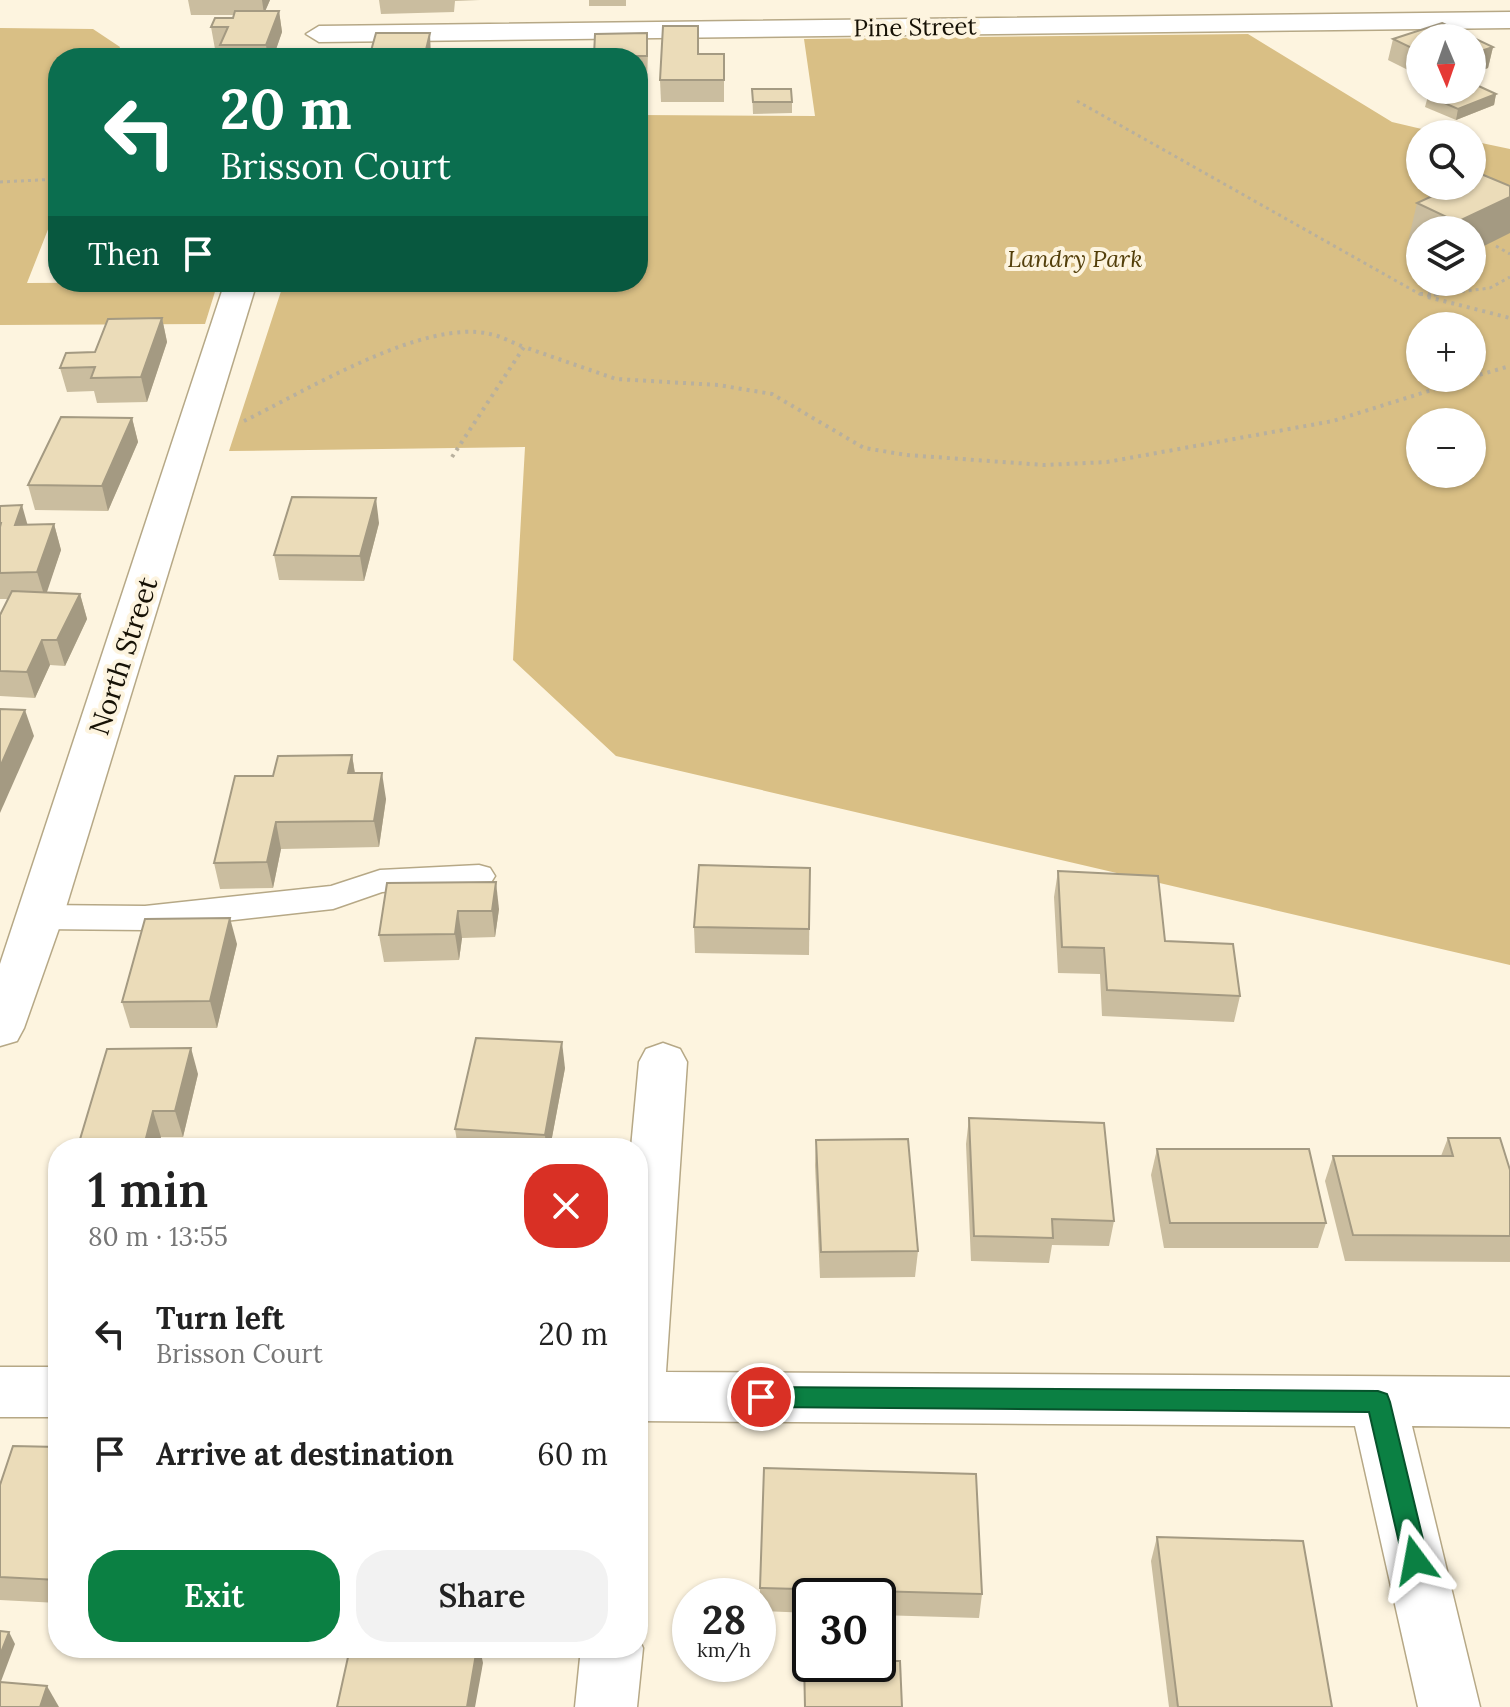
<!DOCTYPE html>
<html lang="en">
<head>
<meta charset="utf-8">
<style>
  body { margin:0; font-family:Lora,serif; background:#f2f2f2; color:#222; height:100vh; display:flex; flex-direction:column; font-size:30px; white-space:nowrap }
  * { box-sizing:border-box; margin:0 }
  p { font-size:26px; color:#767676 }
  .icon { flex:none; width:44px; height:44px; fill:none; stroke:currentColor; stroke-width:2; stroke-linecap:round; stroke-linejoin:round }
  .map { position:relative; flex:1; overflow:hidden }
  .sheet { position:absolute; left:48px; top:1138px; width:600px; height:520px; display:flex; flex-direction:column; background:#fff; border-radius:32px; box-shadow:0 2px 6px #0004 }
  .sheet>* { flex:none }
  .guide { position:absolute; left:48px; top:48px; width:600px; height:244px; border-radius:32px; box-shadow:0 2px 6px #0004; background:#0b6e4f; color:#fff; overflow:hidden }
  .needle { width:52px; rotate:178deg }
  .controls { position:absolute; left:1406px; top:24px; display:grid; gap:16px }
  .controls a { display:grid; place-items:center; width:80px; height:80px; border-radius:50%; background:#fff; box-shadow:0 2px 6px #0004; font-size:40px }
  .speed { position:absolute; left:672px; top:1578px; display:flex; gap:16px; font-size:40px; font-weight:700; text-align:center }
  .speed>* { display:grid; place-content:center; width:104px; height:104px; border-radius:50%; background:#fff; box-shadow:0 2px 6px #0004; line-height:1 }
  .speed small { font-size:20px; font-weight:400 }
  .speed .limit { border:4px solid #111; border-radius:12px; background:#fff; color:#111 }
  .pin { position:absolute; display:grid; place-items:center; width:68px; height:68px; color:#fff; margin:-34px; border:4px solid #fff; border-radius:50%; box-shadow:0 2px 8px #0007 }
  .me { position:absolute; width:88px; margin:-44px; rotate:347deg; stroke-linejoin:round; filter:drop-shadow(0 0 6px #0008) }
  .turn { display:flex; align-items:center; gap:28px; height:168px; padding:0 40px; font-size:36px }
  .turn .icon { width:104px; height:104px; stroke-width:2.5 }
  .turn b { display:block; font-size:56px; line-height:68px }
  .then { display:flex; align-items:center; height:76px; padding:0 40px; background:#0003; gap:16px; font-size:30px }
  .round { display:grid; place-items:center; flex:none; width:84px; height:84px; border-radius:32px; background:#f2f2f2 }
  .head { display:flex; align-items:center; justify-content:space-between; height:136px; padding:0 40px }
  h1 { font-size:48px; font-weight:600; line-height:60px }
  .action { display:flex; gap:16px; margin-top:auto; padding:16px 40px }
  .action a { flex:1; height:92px; border-radius:32px; background:#0b8043; color:#fff; font-size:32px; font-weight:600; line-height:92px; text-align:center }
  .action a+a { background:#f2f2f2; color:#222 }
  ul { padding:0; list-style:none }
  li { display:flex; align-items:center; gap:24px; height:120px; padding:0 40px }
  li div { flex:1 }
  li b { display:block; font-size:30px }
  li em { font-style:normal }
  .map>svg:first-child { display:block }
</style>
</head>
<body>
<div class="map">
<svg width="1510" height="1707" viewBox="0 0 1510 1707">
  <rect width="100%" height="100%" fill="#fdf4df"/>
  <!-- green -->
  <g fill="#d9bf85" fill-rule="evenodd">
    <path d="M0 28 93 29 120 47 116 58H58V204L27 283 218 282 205 324 0 325Z"/>
    <path d="M1248 34 1392 122 1443 134H1420V186H1472V141L1510 149V965L616 756 513 660 525 447 229 451 284 282H638V115L815 116 804 39ZM1420 230H1472V282H1420ZM1420 326H1472V378H1420ZM1420 422H1472V474H1420Z"/>
  </g>
  <g fill="none" stroke-linecap="round" stroke-linejoin="round">
    <!-- lane casing -->
    <g stroke="#b6a886" stroke-width="3">
      <path id="lane" d="M479 865 490 868 495 876 490 884 382 892 333 909 145 930 40 929 28 925 23 917 28 909 40 905 145 906 331 886 380 870Z"/>
    </g>
    <!-- street casing -->
    <g stroke="#b6a886" stroke-width="3">
      <g id="street">
        <path d="M1510 12V28L319 42 306 34 319 26Z"/>
        <path d="M225 282H257L63 917 24 1028 17 1041 0 1046V964Z"/>
        <path d="M663 1043 680 1049 687 1062 666 1372 1510 1377V1427L1412 1426 1480 1707H1418L1355 1426 638 1421V1148H631L639 1062 646 1049Z"/>
        <rect x="0" y="1367" width="58" height="50"/>
        <path d="M638 1637 643 1648 637 1707H575L581 1648H638Z"/>
      </g>
    </g>
    <!-- path-far1 -->
    <g stroke="#b8b09e" stroke-width="3" stroke-dasharray="3 4" stroke-linecap="butt">
      <path d="M1077 101 1423 296"/>
      <path d="M0 182 58 179"/>
      <path d="M1496 246 1510 254"/>
      <path d="M1427 296 1490 288 1510 277"/>
    </g>
    <!-- path -->
    <g stroke="#b8b09e" stroke-width="4" stroke-dasharray="3 5" stroke-linecap="butt">
      <path d="M1420 294H1444"/>
      <path d="M1428 297 1510 318"/>
      <path d="M1472 377 1510 366"/>
      <path d="M244 421C304 392 424 318 490 334 501 336 513 343 524 347"/>
      <path d="M452 457 524 347 616 379 718 385 772 394 864 448 907 455 1044 465 1107 462 1333 421 1470 378"/>
    </g>
    <!-- lane -->
    <use href="#lane" fill="#fff" fill-rule="evenodd"/>
    <!-- street -->
    <use href="#street" fill="#fff" fill-rule="evenodd"/>
  </g>
  <!-- wall -->
  <g fill="#cabd9f">
    <path d="M188 0H270L265 11H279L282 32 273 58H223L221 49H215L211 27 233 18 234 15H191Z"/>
    <path d="M379 0H480L455 1 454 12 381 14Z"/>
    <rect x="589" y="0" width="37" height="6"/>
    <path d="M1442 23 1493 47 1488 68 1472 74V38H1420V76L1388 60 1393 39Z"/>
    <path d="M595 34 648 55 647 78H638V58H595Z"/>
    <path d="M699 54H724V102H661L660 80Z"/>
    <path d="M752 89 792 102V113L753 114Z"/>
    <path d="M1496 94 1494 105 1456 120 1425 107 1428 96Z"/>
    <path d="M1417 203 1510 233 1472 230H1420V252L1407 246Z"/>
    <path d="M162 318 167 342 147 402 97 403 94 391 67 392 60 368 95 352Z"/>
    <path d="M132 418 138 442 108 511 35 510 28 485Z"/>
    <path d="M0 506 28 525 54 524 61 550 46 592 80 594 87 619 65 666 50 665 35 698 0 696V615L8 599H0Z"/>
    <path d="M379 523 364 581 279 580 274 555Z"/>
    <path d="M352 755 355 773 386 799 379 847 281 849 273 888 220 889 214 863 273 776Z"/>
    <path d="M810 868 809 955 695 953 694 927Z"/>
    <path d="M1058 871 1240 996 1234 1022 1102 1016 1100 974 1058 973 1054 897Z"/>
    <path d="M387 883 499 909 495 937 462 938 459 960 384 962 379 935Z"/>
    <path d="M237 944 217 1028H130L122 1002Z"/>
    <path d="M565 1068 550 1148H458L455 1129Z"/>
    <path d="M198 1074 183 1137H161L158 1148H79L78 1146Z"/>
    <path d="M969 1118 1114 1221 1109 1246 1052 1245 1049 1263 971 1261 966 1144Z"/>
    <path d="M1448 1138 1510 1170V1262L1345 1261 1325 1181 1333 1156H1441Z"/>
    <path d="M816 1140 918 1251 915 1277 820 1278 815 1165Z"/>
    <path d="M1157 1149 1326 1223 1318 1248H1164L1151 1175Z"/>
    <path d="M58 1447V1603L0 1600V1485Z"/>
    <path d="M1157 1537 1332 1707H1169L1151 1561Z"/>
    <path d="M760 1588 982 1594 979 1618 878 1615V1596H810V1613L760 1611Z"/>
  </g>
  <!-- shaded-wall -->
  <g fill="#a49a82">
    <path d="M262 0H270L264 14Z"/>
    <path d="M279 11 282 32 273 58H268L266 45Z"/>
    <path d="M430 33 431 58H424Z"/>
    <path d="M1493 47 1488 68 1472 74V54Z"/>
    <path d="M1496 94 1494 105 1456 120 1458 109Z"/>
    <path d="M1510 197V233L1472 252V230H1455L1457 222Z"/>
    <path d="M162 318 167 342 147 402 141 377Z"/>
    <path d="M132 418 138 442 108 511 102 486Z"/>
    <path d="M376 498 379 523 364 581 360 556Z"/>
    <path d="M22 505 29 530 15 525Z"/>
    <path d="M54 524 61 550 45 598 37 572Z"/>
    <path d="M80 594 87 619 65 666 57 640Z"/>
    <path d="M42 640 50 665 35 698 27 672Z"/>
    <path d="M25 710 34 736 0 813V767Z"/>
    <path d="M352 755 356 781 348 773Z"/>
    <path d="M382 773 386 799 379 847 374 821Z"/>
    <path d="M276 822 281 849 273 888 267 862Z"/>
    <path d="M496 882 499 909 495 937 492 911Z"/>
    <path d="M458 911 462 938 459 960 455 934Z"/>
    <path d="M230 918 237 944 217 1028 210 1001Z"/>
    <path d="M562 1042 565 1068 550 1148H546L545 1135Z"/>
    <path d="M191 1048 198 1074 183 1137 175 1111Z"/>
    <path d="M153 1111 161 1137 158 1148H145L144 1146Z"/>
    <path d="M9 1632 15 1644 0 1684V1655Z"/>
    <path d="M477 1648H480L483 1663 475 1707H467Z"/>
    <path d="M47 1686 59 1707H40Z"/>
  </g>
  <!-- building -->
  <g fill="#ebdcb9" stroke="#a49a82" stroke-width="2">
    <path d="M235 11H279L266 45H220L228 27H211L215 18H233Z"/>
    <path d="M1442 23 1493 47 1472 54V38H1420V52L1393 39Z"/>
    <path d="M663 26H698V54H724V80H660Z"/>
    <path d="M376 33H430L424 58H369Z"/>
    <path d="M647 33V56H594L595 34Z"/>
    <path d="M1472 83 1496 94 1458 109 1428 96 1442 90H1472Z"/>
    <path d="M752 89H791L792 102H753Z"/>
    <path d="M1481 174 1510 186V197L1457 222 1417 203 1454 186H1472V178Z"/>
    <path d="M162 318 141 377 91 378 95 367 60 368 66 353 95 352 108 319Z"/>
    <path d="M61 417 132 418 102 486 28 485Z"/>
    <path d="M292 497 376 498 360 556 274 555Z"/>
    <path d="M22 505 15 525 54 524 37 572 0 573V527L1 523H0V506Z"/>
    <path d="M12 591 80 594 57 640H42L27 672 0 671V615Z"/>
    <path d="M0 709 25 710 0 767Z"/>
    <path d="M352 755 348 773H382L374 821 276 822 267 862 214 863 235 776H273L278 756Z"/>
    <path d="M699 865 810 868 809 929 694 927Z"/>
    <path d="M1058 871 1158 876 1165 941 1233 944 1240 996 1107 990 1104 948 1062 947Z"/>
    <path d="M496 882 492 911H458L455 934 379 935 387 883Z"/>
    <path d="M230 918 210 1001 122 1002 145 919Z"/>
    <path d="M476 1038 562 1042 545 1135 455 1129Z"/>
    <path d="M191 1048 175 1111H153L144 1146H78L107 1049Z"/>
    <path d="M969 1118 1104 1123 1114 1221 1052 1219 1053 1238 974 1236Z"/>
    <path d="M1448 1138H1500L1510 1170V1236L1353 1235 1333 1156H1453Z"/>
    <path d="M908 1139 918 1251 821 1252 816 1140Z"/>
    <path d="M1157 1149H1309L1326 1223H1170Z"/>
    <path d="M13 1446 58 1447V1580L0 1577V1485Z"/>
    <path d="M764 1468 976 1474 982 1594 760 1588Z"/>
    <path d="M1157 1537 1303 1541 1332 1707H1178Z"/>
    <path d="M0 1631 9 1632 0 1655Z"/>
    <path d="M350 1648H477L467 1707H337Z"/>
    <path d="M804 1660H810V1664H878V1661H900L902 1707H805Z"/>
    <path d="M0 1682 47 1686 40 1707H0Z"/>
  </g>
  <!-- route -->
  <path fill="#0b8043" stroke="#07532c" stroke-width="2" d="M761 1387 1378 1391 1387 1394 1390 1402 1428 1560 1424 1569 1415 1572 1407 1569 1403 1560 1369 1412 761 1407 753 1404 750 1397 753 1390Z"/>
  <g text-anchor="middle" dominant-baseline="central" stroke-width="8" stroke-linejoin="round" paint-order="stroke">
    <!-- far-street labels -->
    <g font-size="24" fill="#161105" stroke="#fdf4df">
      <text transform="translate(915 27) rotate(-1)">Pine Street</text>
    </g>
    <!-- far-park labels -->
    <g font-size="24" font-style="italic" fill="#533f0b" stroke="#fdf4df">
      <text x="1075" y="258">Landry Park</text>
    </g>
    <!-- street labels -->
    <g font-size="28" fill="#161105" stroke="#fdf4df">
      <text transform="translate(123 656) rotate(-72)">North Street</text>
    </g>
  </g>
</svg>
<div class="controls">
<a><svg class="needle" viewBox="-14 -14 28 28"><path d="M0-13l5 13h-10z" fill="#e53935"/><path d="M0 13l5-13h-10z" fill="#767676"/></svg></a>
<a><svg class="icon" aria-label="search" viewBox="0 0 24 24"><circle cx="10" cy="10" r="6"/><path d="M15 15l6 6"/></svg></a>
<a><svg class="icon" aria-label="layers" viewBox="0 0 24 24"><path d="M12 4l9 5-9 5-9-5zM3 14l9 5 9-5"/></svg></a>
<a>+</a>
<a>−</a>
</div>
<div class="speed"><div>28<small>km/h</small></div><div class="limit">30</div></div>
<div class="pin" style="left:761px;top:1397px;background:#d93025"><svg class="icon" aria-label="arrive" viewBox="0 0 24 24"><path d="M6 21V4h12l-3 4 3 4H6"/></svg></div>
<svg class="me" style="left:1415px;top:1560px" viewBox="-20 -20 40 40"><path d="M0-17L14 15 0 8-14 15z" fill="#0b8043" stroke="#fff" stroke-width="4"/></svg>
<div class="guide">
<div class="turn"><svg class="icon" aria-label="left" viewBox="0 0 24 24"><path d="M17 20v-9H6M10 6l-5 5 5 5"/></svg><div><b>20 m</b>Brisson Court</div></div>
<div class="then">Then<svg class="icon" aria-label="arrive" viewBox="0 0 24 24"><path d="M6 21V4h12l-3 4 3 4H6"/></svg></div>
</div>
<section class="sheet">
<div class="head"><div><h1>1 min</h1><p>80 m · 13:55</p></div><a class="round" style="background:#d93025;color:#fff"><svg class="icon" aria-label="close" viewBox="0 0 24 24"><path d="M6 6l12 12M18 6L6 18"/></svg></a></div>
<ul>
<li><svg class="icon" aria-label="left" viewBox="0 0 24 24"><path d="M17 20v-9H6M10 6l-5 5 5 5"/></svg><div><b>Turn left</b><p>Brisson Court</p></div><em>20 m</em></li>
<li><svg class="icon" aria-label="arrive" viewBox="0 0 24 24"><path d="M6 21V4h12l-3 4 3 4H6"/></svg><div><b>Arrive at destination</b></div><em>60 m</em></li>
</ul>
<div class="action"><a>Exit</a><a>Share</a></div>
</section>
</div>
</body>
</html>
